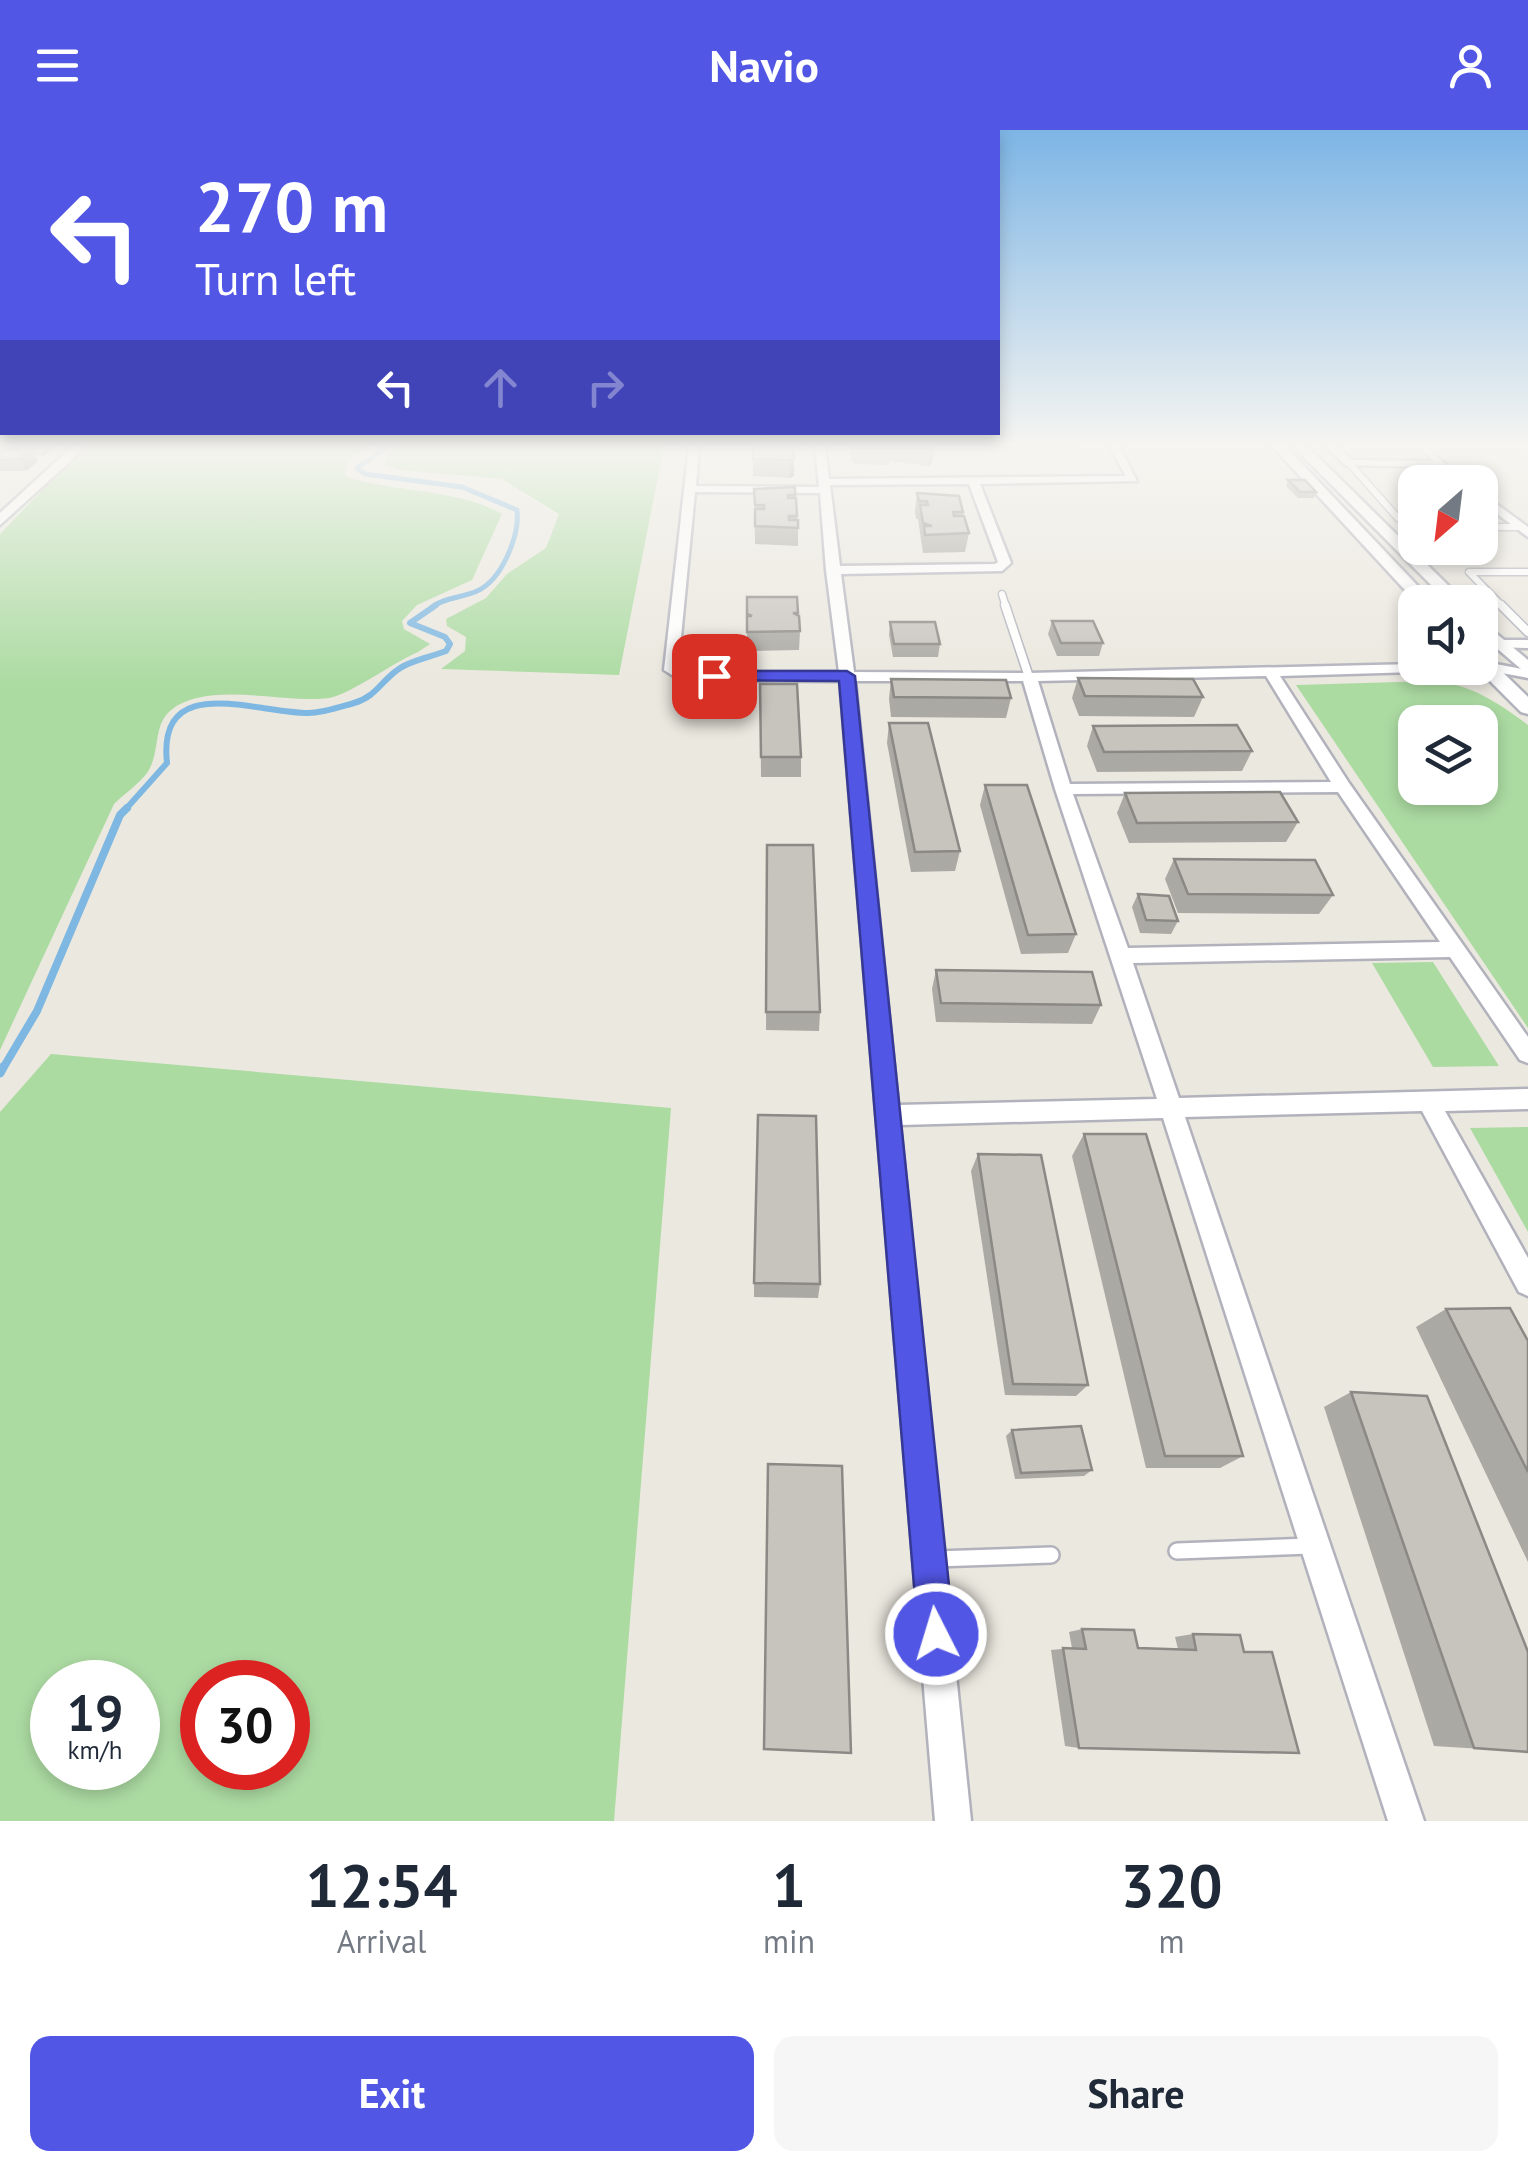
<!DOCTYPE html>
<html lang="en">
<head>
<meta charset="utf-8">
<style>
  body { margin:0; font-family:"PT Sans",sans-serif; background:#f6f6f7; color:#1f2937; height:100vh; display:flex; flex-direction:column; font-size:38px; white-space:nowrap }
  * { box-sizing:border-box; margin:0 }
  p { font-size:32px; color:#747a83 }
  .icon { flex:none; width:55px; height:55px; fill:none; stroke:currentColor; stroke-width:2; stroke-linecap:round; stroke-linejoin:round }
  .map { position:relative; height:1691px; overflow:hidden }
  .sheet { display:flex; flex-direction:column; background:#fff; flex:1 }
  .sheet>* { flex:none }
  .top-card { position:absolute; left:0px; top:0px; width:1000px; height:305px; box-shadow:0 5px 15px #0003; background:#5256e5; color:#fff; overflow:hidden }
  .needle { width:65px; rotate:208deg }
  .tools { position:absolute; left:1398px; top:335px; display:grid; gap:20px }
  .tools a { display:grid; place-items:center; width:100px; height:100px; border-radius:20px; background:#fff; box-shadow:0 5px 15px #0003; font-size:50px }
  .speed { position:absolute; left:30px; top:1530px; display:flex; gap:20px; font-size:50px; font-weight:700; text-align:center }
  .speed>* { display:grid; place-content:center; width:130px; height:130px; border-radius:50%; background:#fff; box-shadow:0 5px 15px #0003; line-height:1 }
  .speed small { font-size:25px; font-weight:400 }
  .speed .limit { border:15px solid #d22; background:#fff; color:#111 }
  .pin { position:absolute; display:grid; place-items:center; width:85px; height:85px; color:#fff; margin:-42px; border-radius:20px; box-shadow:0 5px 15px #0006 }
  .me { position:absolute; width:110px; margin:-55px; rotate:355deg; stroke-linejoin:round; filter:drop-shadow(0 0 8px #0008) }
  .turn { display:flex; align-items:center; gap:35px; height:210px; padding:0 30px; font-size:45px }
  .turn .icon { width:130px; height:130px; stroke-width:2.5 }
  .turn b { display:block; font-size:70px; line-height:85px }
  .lanes { display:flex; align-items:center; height:95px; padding:0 30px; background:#0003; justify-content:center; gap:50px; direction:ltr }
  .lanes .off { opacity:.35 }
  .eta { display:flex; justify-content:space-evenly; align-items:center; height:170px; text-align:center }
  .eta b { font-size:60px; font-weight:700; line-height:70px }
  .primary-button { display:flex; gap:20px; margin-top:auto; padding:20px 30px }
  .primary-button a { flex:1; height:115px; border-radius:20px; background:#5256e5; color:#fff; font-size:40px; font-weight:700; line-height:115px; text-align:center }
  .primary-button a+a { background:#f6f6f7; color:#1f2937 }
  header { display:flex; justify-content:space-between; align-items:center; height:130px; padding:0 30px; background:#5256e5; color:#fff; font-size:45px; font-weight:700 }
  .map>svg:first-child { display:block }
</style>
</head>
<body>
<header><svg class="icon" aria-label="menu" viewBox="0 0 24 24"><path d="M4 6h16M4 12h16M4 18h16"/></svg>Navio<svg class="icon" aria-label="person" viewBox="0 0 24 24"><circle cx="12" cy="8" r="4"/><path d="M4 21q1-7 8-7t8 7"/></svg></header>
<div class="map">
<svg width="1528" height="1691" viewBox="0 0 1528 1691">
  <rect width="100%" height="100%" fill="#ebe8df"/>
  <!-- green -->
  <g fill="#acdba2" fill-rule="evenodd">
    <path d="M93 316H369L347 331 345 346C397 364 453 357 502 384L472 450 417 475 402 491 404 499 430 514 418 522C394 532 349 565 329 568 284 574 208 550 171 580 152 596 161 623 147 643 139 654 124 664 114 674L0 920V404L49 353Z"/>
    <path d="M401 316H664L619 545 441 539 465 521 466 507 447 496 446 489 486 468 507 444 546 418 559 384 502 349 400 340 384 335 387 325Z"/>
    <path d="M1433 551C1470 554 1499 573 1528 595V898L1296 555ZM1480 592V658H1415V592Z"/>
    <path d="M1432 832H1433L1499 936 1433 937 1372 833Z"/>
    <path d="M51 924 671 978 614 1691H0V982ZM138 1552V1638H52V1552ZM288 1552V1638H202V1552Z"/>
    <path d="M1528 997V1102L1470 998Z"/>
  </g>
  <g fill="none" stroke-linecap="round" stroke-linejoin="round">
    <!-- stream-far3 -->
    <path stroke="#7eb7e1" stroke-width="5" d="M389 316 357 338 365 344 462 357 517 380C520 405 502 450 477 461 462 468 445 467 432 477"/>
    <!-- stream-far2 -->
    <path stroke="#7eb7e1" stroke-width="6" d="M125 680 167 633C157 541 255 583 308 583 323 583 340 577 354 573 375 567 380 553 396 541 408 531 431 527 446 521L450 514 445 507 410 493 436 475"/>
    <!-- stream-far1 -->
    <path stroke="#7eb7e1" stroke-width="8" d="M2 940 37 881 120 685 127 678"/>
    <!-- stream -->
    <path stroke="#7eb7e1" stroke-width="9" d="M0 943 3 937"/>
    <!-- service-far2 casing -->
    <g stroke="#b2b2bd" stroke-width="9">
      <g id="service-far2">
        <path d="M1422 316 1441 334"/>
        <path d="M1349 333 1398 388 1415 395"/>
        <path d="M1480 397H1521"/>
        <path d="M1002 464 1006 477"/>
        <path d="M1503 477 1469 442H1528"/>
      </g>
    </g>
    <!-- service-far1 casing -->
    <g stroke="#b2b2bd" stroke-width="11">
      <g id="service-far1">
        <path d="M1005 475 1029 547"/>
        <path d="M1501 475 1528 502"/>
      </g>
    </g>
    <!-- service casing -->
    <g stroke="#b2b2bd" stroke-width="20">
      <g id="service">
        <path d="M1177 1421 1310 1416"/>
        <path d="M935 1429 1051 1425"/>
      </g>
    </g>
    <!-- minor casing -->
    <g stroke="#b2b2bd" stroke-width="5">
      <g id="minor">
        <path d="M689 316H699L696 356 819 357 815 316H825L829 349 1126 346 1109 316H1119L1137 351 980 354 1011 433 1002 441 841 444 854 542 1029 543 1415 534V538H1423L1416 542 1280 546 1349 653 1528 907V933L1520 930 1450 827 1133 833 1179 968 1528 959V979L1445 981 1528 1128V1166L1519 1162 1422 981 1185 987 1424 1691H1388L1163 988 900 995 971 1691H935L840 551 680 550 664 540ZM969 354 998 432 995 434 840 436 830 355ZM695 362 820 363 826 440 839 542H683L678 538ZM1266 546 1331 652 1070 654 1038 551ZM855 551H1023L1055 659 1157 969 898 975ZM1338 662 1440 812 1128 818 1073 664Z"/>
        <path d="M1326 316H1337L1352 330 1441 331 1470 352H1458L1438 337 1345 335Z"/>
        <path d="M1480 362 1528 397V407L1480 371Z"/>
        <path d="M1499 510H1528V518L1494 517V511Z"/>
        <path d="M1480 531 1528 540V548L1475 538H1480Z"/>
      </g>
    </g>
    <!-- tertiary casing -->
    <g stroke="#b2b2bd" stroke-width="5">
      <g id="tertiary">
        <path d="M73 316H87L0 395V383Z"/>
        <path d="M1272 316H1285L1433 472H1416Z"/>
        <path d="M1293 316H1307L1465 472H1448Z"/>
        <path d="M1480 490 1528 530V545L1480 504Z"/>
        <path d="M1480 525 1486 526 1528 567V584L1521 582 1477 538Z"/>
      </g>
    </g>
    <!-- service-far2 -->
    <use href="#service-far2" stroke="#fff" stroke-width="6"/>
    <!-- service-far1 -->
    <use href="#service-far1" stroke="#fff" stroke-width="8"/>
    <!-- service -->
    <use href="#service" stroke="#fff" stroke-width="15"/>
    <!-- minor -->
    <use href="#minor" fill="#fff" fill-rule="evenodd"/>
    <!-- tertiary -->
    <use href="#tertiary" fill="#fff" fill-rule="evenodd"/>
  </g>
  <!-- wall -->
  <g fill="#aba9a3">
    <path d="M7 316H55L44 326H35L38 331 26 341H0V320L9 319Z"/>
    <path d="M753 316 794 329V346L790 348 753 346Z"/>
    <path d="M851 316H935L932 332 929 336 889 331V335L855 334 851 331Z"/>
    <path d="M1002 316H1080L1077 322 1038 318 1037 321H1004Z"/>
    <path d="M1288 350 1316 362 1314 368H1298L1286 356Z"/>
    <path d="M795 357 798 398V416L755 414 754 359Z"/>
    <path d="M917 363 963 382V386L969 403 965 422 923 423 918 389H916L915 381Z"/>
    <path d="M747 467H797L800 501 799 520 747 521Z"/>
    <path d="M1052 491 1103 513 1099 526H1057L1048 504Z"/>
    <path d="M890 492 940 514 938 527H893L889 505Z"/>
    <path d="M1078 548 1203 567 1194 587 1079 586 1072 568Z"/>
    <path d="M891 549 1011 568 1006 588 891 587 889 569Z"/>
    <path d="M760 554 801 627V647H761Z"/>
    <path d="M889 593 960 721 955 741 911 742 887 613Z"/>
    <path d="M1093 596 1252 621 1242 641 1097 642 1087 616Z"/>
    <path d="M985 655 1076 804 1068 823 1021 824 980 675Z"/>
    <path d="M1125 663 1298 692 1286 712 1129 713 1117 683Z"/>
    <path d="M1174 729 1333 765 1319 784 1178 783 1165 749Z"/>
    <path d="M767 734 820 882 819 901 766 900Z"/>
    <path d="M1138 764 1178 791 1171 804 1140 803 1132 777Z"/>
    <path d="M936 840 1101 875 1092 894 936 892 932 859Z"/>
    <path d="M1084 1004 1243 1326 1220 1338H1146L1072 1026Z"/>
    <path d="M978 1024 1088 1255 1076 1266 1005 1265 971 1041Z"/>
    <path d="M754 1153 820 1154 818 1168 754 1167Z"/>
    <path d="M1446 1179 1528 1211V1432L1416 1197Z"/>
    <path d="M1351 1262 1528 1622 1434 1616 1324 1277Z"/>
    <path d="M1012 1300 1092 1340 1084 1346 1015 1349 1006 1306Z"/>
    <path d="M1082 1499 1138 1518 1178 1519 1175 1507 1193 1504 1240 1505 1079 1618 1065 1616 1051 1520 1072 1518 1069 1502Z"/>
  </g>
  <!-- shaded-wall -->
  <g fill="#8b8985">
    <path d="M38 316H55L44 326Z"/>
    <path d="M935 316 932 332 929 336 932 318Z"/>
    <path d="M31 319 38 331 26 341 19 329Z"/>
    <path d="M794 329V346L790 348V330Z"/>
  </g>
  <!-- building -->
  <g fill="#c7c4be" stroke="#8b8985" stroke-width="2.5">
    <path d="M753 316H793L794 329 790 330 753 329Z"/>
    <path d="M855 316H890V318L857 317Z"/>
    <path d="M31 319 19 329 0 330V320Z"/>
    <path d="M1288 350H1305L1316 362H1300Z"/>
    <path d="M795 357V365H788V368H796L797 386H789V390H798V398L755 396V379H764V375H755L754 359Z"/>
    <path d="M917 363 959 366 963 382H953L954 386H964L969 403 925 405 924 396H932L923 393 920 375H928L927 371H919Z"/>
    <path d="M747 467H797L798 483H793L799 486 800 501 747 502V486H752L747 484Z"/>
    <path d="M1052 491H1093L1103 513H1061Z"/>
    <path d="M890 492H935L940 514H894Z"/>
    <path d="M1078 548 1193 549 1203 567 1085 566Z"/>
    <path d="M891 549 1006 550 1011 568 894 567Z"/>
    <path d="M760 554H797L801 627H761Z"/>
    <path d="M889 593H928L960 721 915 722Z"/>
    <path d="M1237 595 1252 621 1104 622 1093 596Z"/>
    <path d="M985 655H1027L1076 804 1028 805Z"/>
    <path d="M1280 662 1298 692 1137 693 1125 663Z"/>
    <path d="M767 715H813L820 882H766Z"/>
    <path d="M1174 729 1315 730 1333 765 1188 764Z"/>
    <path d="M1138 764 1169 766 1178 791 1146 790Z"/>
    <path d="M936 840 1092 842 1101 875 941 873Z"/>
    <path d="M758 985 816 986 820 1154 754 1153Z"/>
    <path d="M1084 1004H1146L1243 1326H1165Z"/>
    <path d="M978 1024 1041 1025 1088 1255 1013 1254Z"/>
    <path d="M1510 1178 1528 1211V1342L1446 1179Z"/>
    <path d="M1351 1262 1427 1266 1528 1522V1622L1474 1618Z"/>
    <path d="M1081 1296 1092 1340 1021 1343 1012 1300Z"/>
    <path d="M768 1334 842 1336 851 1623 764 1619Z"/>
    <path d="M1082 1499 1134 1500 1138 1518 1196 1520 1193 1504 1240 1505 1244 1522H1272L1299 1623 1079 1618 1063 1518 1086 1519Z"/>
  </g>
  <!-- sky -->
  <linearGradient id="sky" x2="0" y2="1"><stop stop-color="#7db5e5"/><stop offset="0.57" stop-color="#f6f5f1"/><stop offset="1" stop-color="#f6f5f1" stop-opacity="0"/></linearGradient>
  <rect width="1528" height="553" fill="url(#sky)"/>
  <!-- route -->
  <path fill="#5256e5" stroke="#353895" stroke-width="2.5" d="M847 541 855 546 954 1504 949 1517 936 1522 923 1517 918 1504 839 551 714 550 705 546 714 541Z"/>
</svg>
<div class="tools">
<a><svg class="needle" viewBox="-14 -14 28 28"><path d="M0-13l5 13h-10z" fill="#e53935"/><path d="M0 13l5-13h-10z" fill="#747a83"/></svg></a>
<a><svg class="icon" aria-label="sound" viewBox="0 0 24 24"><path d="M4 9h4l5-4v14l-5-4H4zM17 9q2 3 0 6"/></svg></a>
<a><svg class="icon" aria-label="layers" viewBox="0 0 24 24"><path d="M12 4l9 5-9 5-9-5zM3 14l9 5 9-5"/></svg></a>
</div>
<div class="speed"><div>19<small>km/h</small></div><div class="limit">30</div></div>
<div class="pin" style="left:714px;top:546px;background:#d93025"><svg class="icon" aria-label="arrive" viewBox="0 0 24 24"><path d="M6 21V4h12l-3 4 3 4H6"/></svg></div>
<svg class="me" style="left:936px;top:1504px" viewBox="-20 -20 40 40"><circle r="17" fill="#5256e5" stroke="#fff" stroke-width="3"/><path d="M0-11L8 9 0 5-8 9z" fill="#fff"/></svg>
<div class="top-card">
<div class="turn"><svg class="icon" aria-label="left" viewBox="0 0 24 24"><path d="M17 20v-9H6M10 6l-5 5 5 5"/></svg><div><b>270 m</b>Turn left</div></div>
<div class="lanes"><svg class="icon" aria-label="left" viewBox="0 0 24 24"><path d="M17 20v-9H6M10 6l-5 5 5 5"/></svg><svg class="icon off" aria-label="ahead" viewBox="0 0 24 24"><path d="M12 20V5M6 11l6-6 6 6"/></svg><svg class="icon off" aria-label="right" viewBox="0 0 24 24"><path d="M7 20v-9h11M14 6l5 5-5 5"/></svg></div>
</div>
</div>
<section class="sheet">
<div class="eta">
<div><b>12:54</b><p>Arrival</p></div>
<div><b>1</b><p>min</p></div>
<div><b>320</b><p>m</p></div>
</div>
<div class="primary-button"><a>Exit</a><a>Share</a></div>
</section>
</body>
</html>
